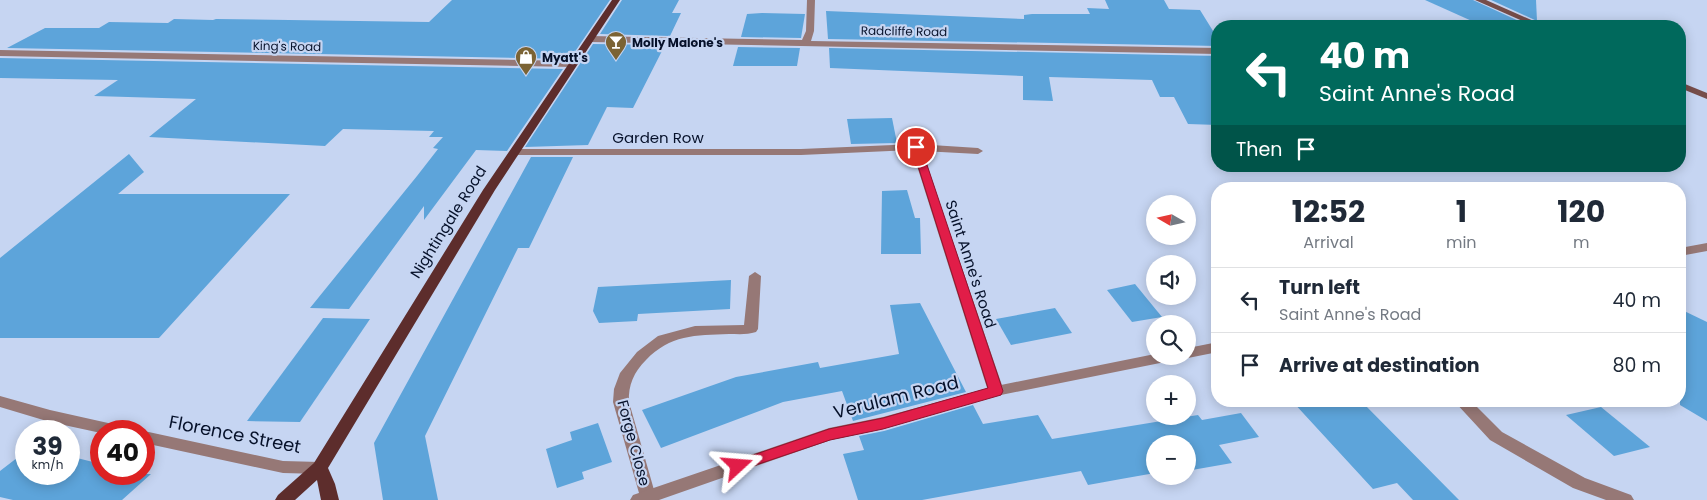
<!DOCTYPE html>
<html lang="en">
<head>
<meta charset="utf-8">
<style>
  body { margin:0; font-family:Poppins,sans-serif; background:#f6f6f7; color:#1f2937; height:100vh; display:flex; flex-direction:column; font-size:19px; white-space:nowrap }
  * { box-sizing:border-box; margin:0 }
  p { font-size:16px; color:#747a83 }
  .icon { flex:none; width:28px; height:28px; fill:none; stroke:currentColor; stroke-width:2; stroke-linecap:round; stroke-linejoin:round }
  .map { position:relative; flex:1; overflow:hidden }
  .sheet { position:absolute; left:1211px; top:182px; width:475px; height:225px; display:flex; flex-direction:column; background:#fff; border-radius:20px; box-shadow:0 2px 12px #0003 }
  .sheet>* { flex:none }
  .banner { position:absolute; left:1211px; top:20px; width:475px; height:152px; border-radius:20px; box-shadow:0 2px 12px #0003; background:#00695c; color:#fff; overflow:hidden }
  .needle { width:32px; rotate:279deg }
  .tools { position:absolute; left:1146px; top:195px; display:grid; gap:10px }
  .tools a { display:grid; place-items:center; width:50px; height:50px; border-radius:50%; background:#fff; box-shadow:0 2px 12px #0003; font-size:25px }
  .speed { position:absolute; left:15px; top:420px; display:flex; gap:10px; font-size:25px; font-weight:700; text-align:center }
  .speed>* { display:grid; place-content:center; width:65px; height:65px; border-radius:50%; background:#fff; box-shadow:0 2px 12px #0003; line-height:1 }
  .speed small { font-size:12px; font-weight:400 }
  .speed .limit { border:8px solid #d22; background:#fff; color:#111 }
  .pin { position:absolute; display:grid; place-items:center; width:42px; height:42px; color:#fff; margin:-21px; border:2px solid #fff; border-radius:50%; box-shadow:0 1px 5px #0007 }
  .me { position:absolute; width:55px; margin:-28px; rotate:71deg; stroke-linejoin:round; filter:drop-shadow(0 0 4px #0008) }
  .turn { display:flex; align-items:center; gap:18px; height:105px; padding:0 25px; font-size:22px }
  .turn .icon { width:65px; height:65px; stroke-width:2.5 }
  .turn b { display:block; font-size:35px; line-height:42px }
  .then { display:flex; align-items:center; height:48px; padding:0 25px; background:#0003; gap:10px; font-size:19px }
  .eta { display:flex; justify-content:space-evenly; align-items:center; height:85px; text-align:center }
  .eta b { font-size:30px; font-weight:700; line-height:35px }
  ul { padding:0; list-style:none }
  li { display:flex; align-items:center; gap:15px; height:65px; padding:0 25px; border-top:1px solid #e0e1e3 }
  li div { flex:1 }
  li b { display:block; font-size:19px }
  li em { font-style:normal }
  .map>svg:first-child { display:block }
</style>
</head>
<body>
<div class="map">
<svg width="1707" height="500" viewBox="0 0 1707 500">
  <rect width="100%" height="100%" fill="#c6d5f2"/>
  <!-- building -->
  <g fill="#5da4da">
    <path d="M452 0H610L570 59 7 48 45 28H99L109 22 168 23 174 19 213 20 216 19 429 22Z"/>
    <path d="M622 0H679L672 13H681L670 36 600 34Z"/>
    <path d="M1105 0H1164L1169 9 1200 10 1218 39V46L828 39 826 11 1024 19V15L1032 14H1090L1087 8 1109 9Z"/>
    <path d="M1425 0H1473L1530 26H1483Z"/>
    <path d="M1491 0H1536L1537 21Z"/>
    <path d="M762 13 805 14 801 38 741 37 747 14Z"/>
    <path d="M593 44 665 45 633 108 607 107 588 145 525 147Z"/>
    <path d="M738 47 800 48 797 66H733Z"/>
    <path d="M829 48 1218 56V125L1188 124 1174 97H1160L1152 80 1049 77 1053 101 1023 100V76L830 68Z"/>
    <path d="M0 58 563 69 507 151 476 150 424 220V206L349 309 310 308 417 176 438 149 433 148 443 137H429L434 131 343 129 325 146 149 137 196 99 94 96 118 80 0 78Z"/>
    <path d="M892 118 897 143 851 144 847 119Z"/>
    <path d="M129 154 144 172 118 194H290L159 338H0V258Z"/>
    <path d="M531 157H573L529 248H518L425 436 438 500H383L374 443Z"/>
    <path d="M907 190 915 218H920L921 254H881L882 191Z"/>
    <path d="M731 280 730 309 638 314 637 321 599 323 593 311 598 287Z"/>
    <path d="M1135 284 1162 317 1132 322 1107 290Z"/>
    <path d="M920 303 966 392 853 421 842 391 783 402 661 448 642 410 736 377 818 362 820 368 899 354 890 305Z"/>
    <path d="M1055 308 1072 333 1011 345 996 319Z"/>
    <path d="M1680 309 1707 322V421L1680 405Z"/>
    <path d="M323 318 370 319 300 422 247 421Z"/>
    <path d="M1292 401H1361L1459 500H1413L1397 483 1373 489Z"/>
    <path d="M973 405 983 424 1038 415 1052 439 1198 415 1202 420 1241 413 1259 437 1219 445 1232 463 1192 470 1190 467H1188V444H1155V473L1121 479 1088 485 1081 471 922 500H858L843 454 864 450 859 436 884 431Z"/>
    <path d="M1601 407 1650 447 1614 456 1566 415Z"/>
    <path d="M598 423 612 462 582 472 584 479 557 488 546 449 572 440 570 432Z"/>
    <path d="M26 451V474H69V456L101 464V474H151L122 500H13L0 497V471Z"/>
  </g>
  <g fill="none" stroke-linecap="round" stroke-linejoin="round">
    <!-- minor -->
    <g fill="#967876" fill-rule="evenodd">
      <path d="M807 0H815L814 31 811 41 1218 48V54L590 42 586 39 590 36 802 40 806 31Z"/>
      <path d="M0 50 573 61 578 64 573 67 0 56Z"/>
      <path d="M916 144 978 148 983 151 978 154 922 151 1004 391 1001 395 996 396 991 395 988 391 912 150 801 155H515L510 152 515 149H801Z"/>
      <path d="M755 272 761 276 758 329 756 332C747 335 738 334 729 334 695 335 670 335 646 360 634 372 628 385 629 402L656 497 655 500H641L613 402 614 389 620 373 637 352 658 336 695 326 744 325 749 276Z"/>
      <path d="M0 396 50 410 117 425 123 427 125 431H101V433L50 422 0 407Z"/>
      <path d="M1454 401H1471L1502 432 1585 478 1631 495 1634 500H1606L1573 488 1490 440Z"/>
      <path d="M143 431H144L283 461 320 462 326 463 328 468 326 473 320 474 283 473 144 443Z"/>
    </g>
    <!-- tertiary -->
    <g fill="#967876" fill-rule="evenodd">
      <path d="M1707 243V251L1680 256V248Z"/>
      <path d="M1218 342V352L1188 358 1183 356H1188V348Z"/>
      <path d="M1155 354V356H1177L1175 359 1170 361 996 396 883 429 831 440 659 500H630L633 495 829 428 883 417 996 386Z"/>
    </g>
    <!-- secondary -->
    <g fill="#764d4a" fill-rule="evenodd">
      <path d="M1475 0H1486L1545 26H1534Z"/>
      <path d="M1680 82 1707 93V99L1680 88Z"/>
    </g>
    <!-- primary -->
    <path fill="#5d2d2c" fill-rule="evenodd" d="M612 0H620L495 190 328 468 335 484 339 500H321L317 480 295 500H275L278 495 314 463 483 190Z"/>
  </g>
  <!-- route -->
  <path fill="#e11d48" stroke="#92132f" d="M916 144 921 147 1003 391 1001 395 883 429 830 440 738 471 733 470 731 466 733 462 829 429 883 418 988 388 912 147Z"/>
  <!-- icons -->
  <defs>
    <g id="bar-pin" transform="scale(1.125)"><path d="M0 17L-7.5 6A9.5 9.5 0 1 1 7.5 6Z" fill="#7b6334" stroke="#c6d5f2"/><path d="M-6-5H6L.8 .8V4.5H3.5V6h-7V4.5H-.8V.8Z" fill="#fff"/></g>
    <g id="shop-pin" transform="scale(1.125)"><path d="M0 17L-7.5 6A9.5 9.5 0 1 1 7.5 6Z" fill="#7b6334" stroke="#c6d5f2"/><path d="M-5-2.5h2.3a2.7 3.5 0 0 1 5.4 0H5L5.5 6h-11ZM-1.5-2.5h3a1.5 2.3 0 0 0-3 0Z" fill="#fff"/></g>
  </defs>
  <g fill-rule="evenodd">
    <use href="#bar-pin" x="616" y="42"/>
    <use href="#shop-pin" x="526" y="57"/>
  </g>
  <g text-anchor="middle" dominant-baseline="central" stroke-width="4.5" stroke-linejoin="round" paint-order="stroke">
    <!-- far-street labels -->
    <g font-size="12" fill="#06112a" stroke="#c6d5f2">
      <text transform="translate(904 31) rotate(1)">Radcliffe Road</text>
      <text transform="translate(287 46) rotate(1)">King's Road</text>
    </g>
    <!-- far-poi labels -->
    <g font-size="12" font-weight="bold" fill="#06112a" stroke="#c6d5f2" text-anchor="start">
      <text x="632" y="42">Molly Malone's</text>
      <text x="542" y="57">Myatt's</text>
    </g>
    <!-- street labels -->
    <g font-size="15" fill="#06112a" stroke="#c6d5f2">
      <text x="658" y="137">Garden Row</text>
      <text transform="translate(448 222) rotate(-58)">Nightingale Road</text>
      <text transform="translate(971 264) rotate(72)">Saint Anne's Road</text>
      <text transform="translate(634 443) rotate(75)">Forge Close</text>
    </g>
    <!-- near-street labels -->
    <g font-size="18" fill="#06112a" stroke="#c6d5f2">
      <text transform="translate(896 397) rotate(-14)">Verulam Road</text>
      <text transform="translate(235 434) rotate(11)">Florence Street</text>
    </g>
  </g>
</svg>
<div class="tools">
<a><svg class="needle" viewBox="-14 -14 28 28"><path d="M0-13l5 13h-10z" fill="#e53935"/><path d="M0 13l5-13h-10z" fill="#747a83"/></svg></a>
<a><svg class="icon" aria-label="sound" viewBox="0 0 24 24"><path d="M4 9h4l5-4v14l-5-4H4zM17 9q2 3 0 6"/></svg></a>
<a><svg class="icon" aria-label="search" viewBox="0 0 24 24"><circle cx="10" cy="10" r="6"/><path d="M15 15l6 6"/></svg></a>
<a>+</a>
<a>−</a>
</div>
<div class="speed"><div>39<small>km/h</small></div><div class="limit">40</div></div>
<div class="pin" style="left:916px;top:147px;background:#d93025"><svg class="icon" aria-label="arrive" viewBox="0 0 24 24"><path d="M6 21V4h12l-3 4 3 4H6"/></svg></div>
<svg class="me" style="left:738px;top:466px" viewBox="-20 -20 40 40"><path d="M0-17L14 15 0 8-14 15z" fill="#e11d48" stroke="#fff" stroke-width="4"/></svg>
<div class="banner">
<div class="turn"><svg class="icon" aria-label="left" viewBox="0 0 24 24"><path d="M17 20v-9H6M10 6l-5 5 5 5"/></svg><div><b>40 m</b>Saint Anne's Road</div></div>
<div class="then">Then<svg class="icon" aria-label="arrive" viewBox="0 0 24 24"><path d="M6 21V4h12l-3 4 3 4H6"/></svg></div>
</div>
<section class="sheet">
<div class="eta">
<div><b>12:52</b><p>Arrival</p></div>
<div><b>1</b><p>min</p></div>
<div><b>120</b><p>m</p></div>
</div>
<ul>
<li><svg class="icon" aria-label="left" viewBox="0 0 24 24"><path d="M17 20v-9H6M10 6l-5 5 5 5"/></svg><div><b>Turn left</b><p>Saint Anne's Road</p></div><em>40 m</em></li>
<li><svg class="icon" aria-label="arrive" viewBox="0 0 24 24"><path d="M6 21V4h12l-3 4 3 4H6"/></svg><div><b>Arrive at destination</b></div><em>80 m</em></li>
</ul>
</section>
</div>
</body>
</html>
